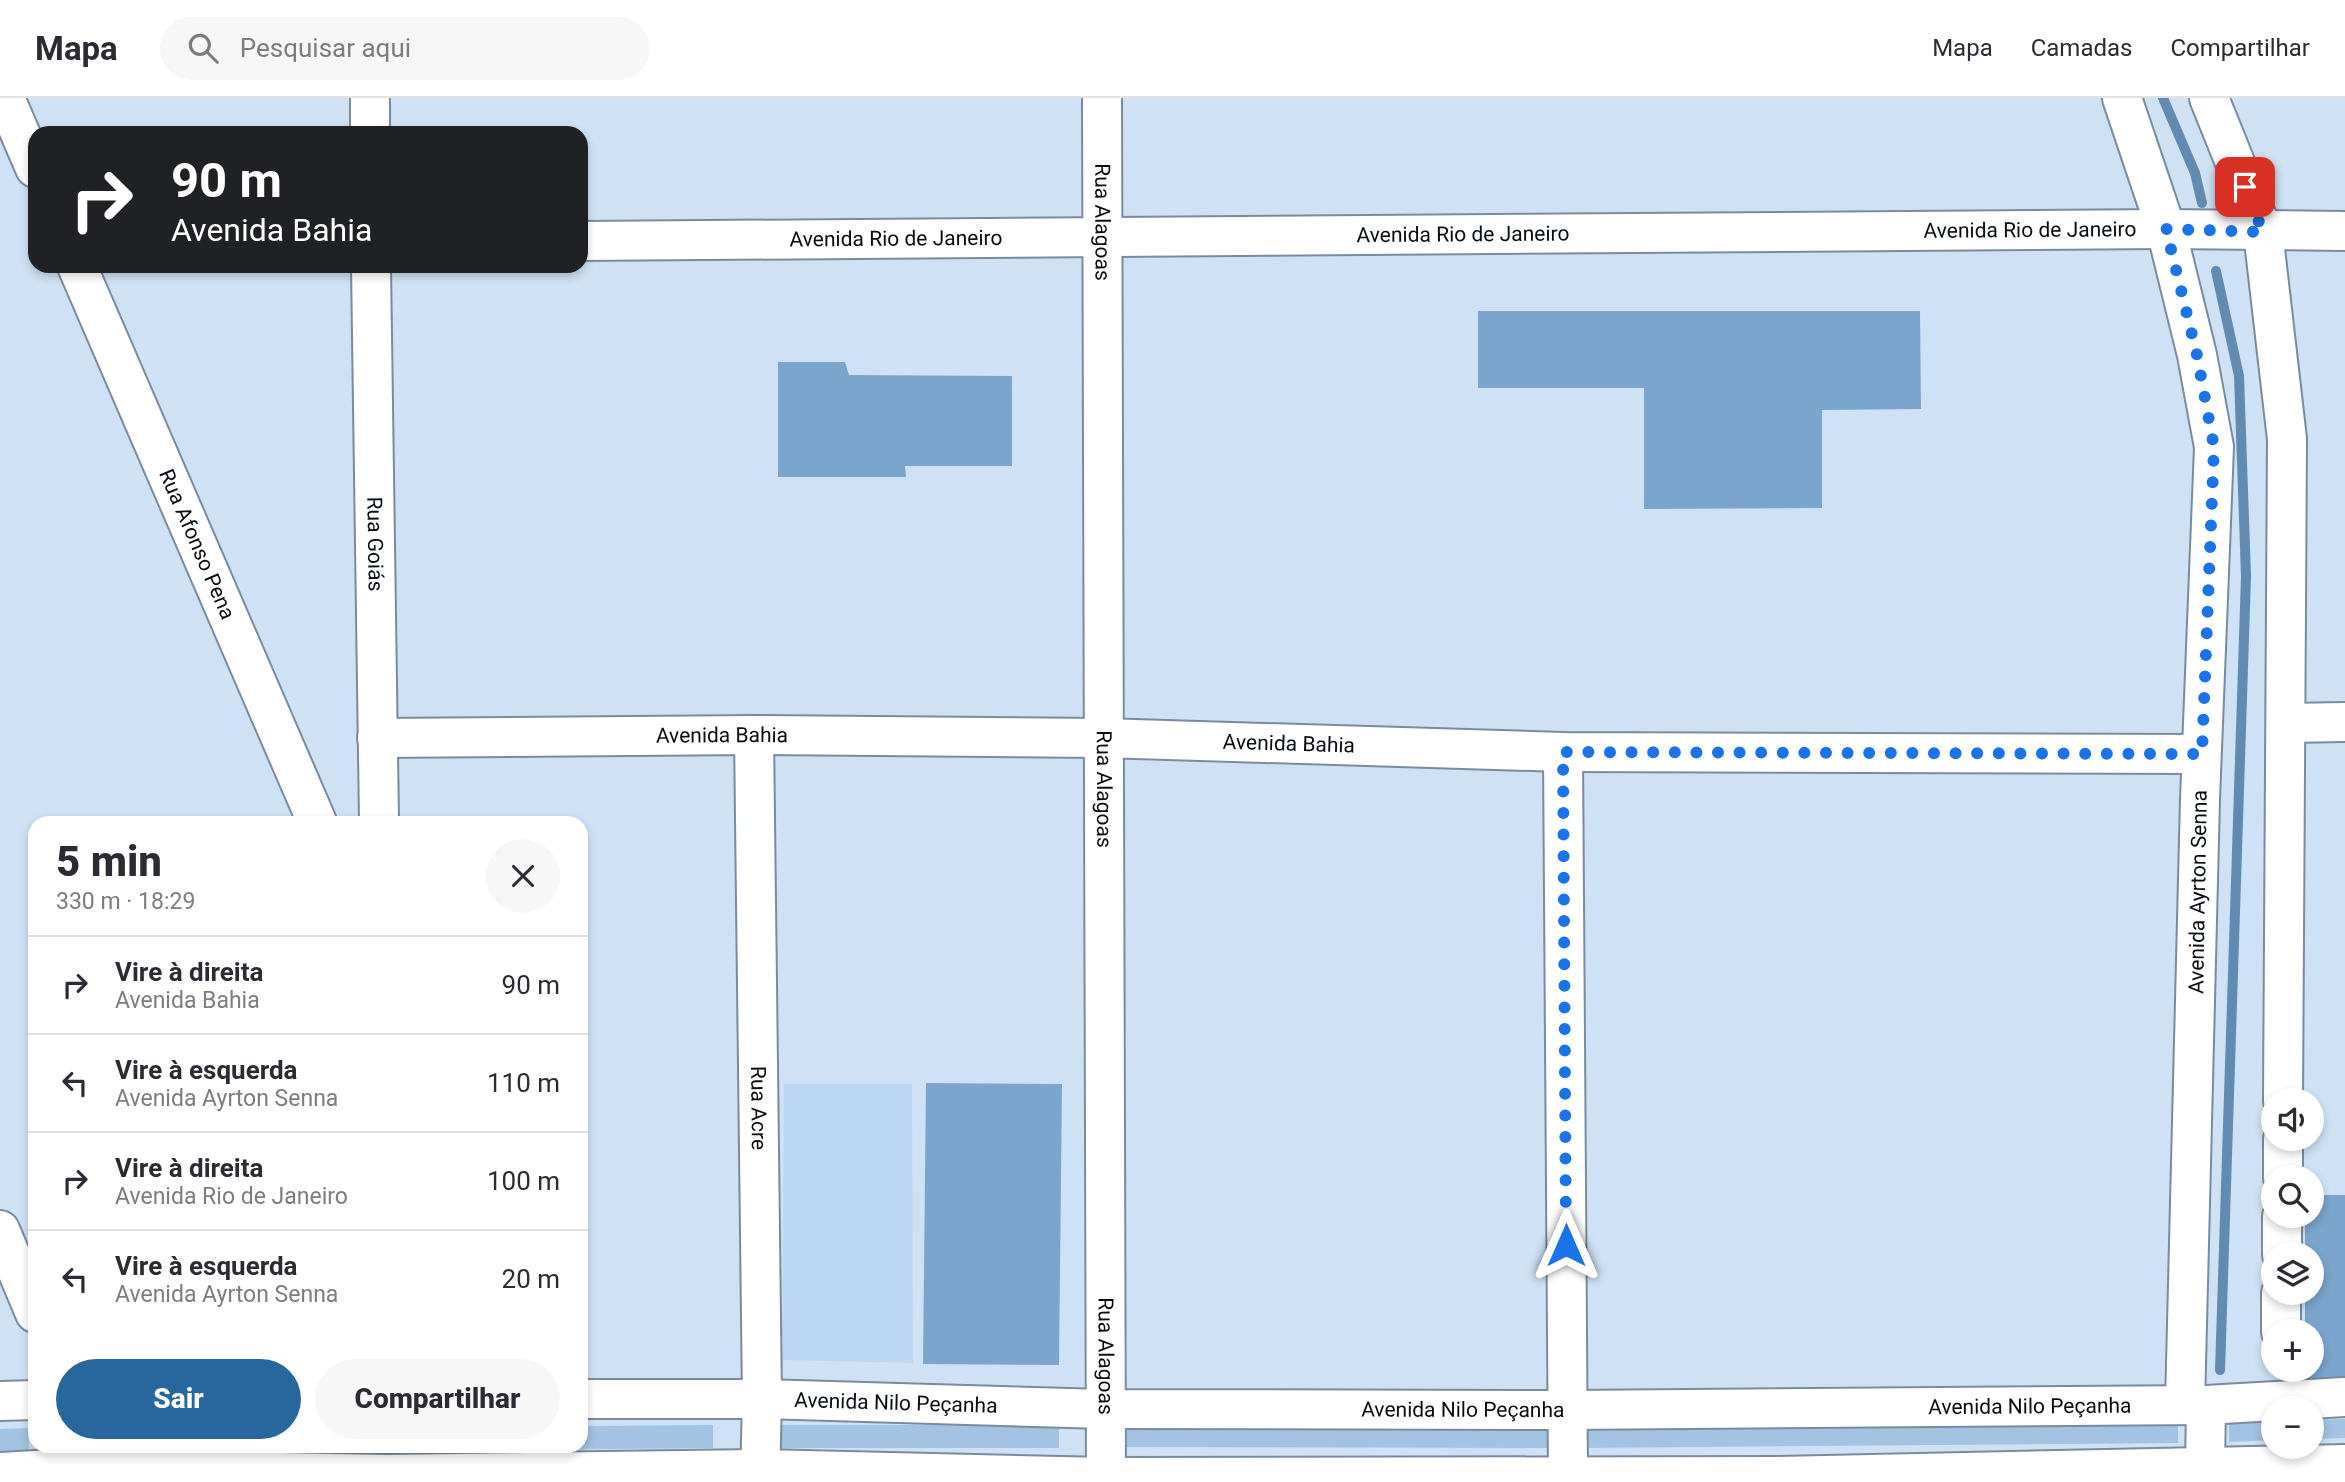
<!DOCTYPE html>
<html lang="pt">
<head>
<meta charset="utf-8">
<style>
  body { margin:0; font-family:Roboto,sans-serif; background:#f7f7f7; color:#2b2b33; height:100vh; display:flex; flex-direction:column; font-size:26px; white-space:nowrap }
  * { box-sizing:border-box; margin:0 }
  p { font-size:23px; color:#7c7c81 }
  .icon { flex:none; width:38px; height:38px; fill:none; stroke:currentColor; stroke-width:2; stroke-linecap:round; stroke-linejoin:round }
  .map { position:relative; flex:1; overflow:hidden }
  .panel { position:absolute; left:28px; top:718px; width:560px; height:637px; display:flex; flex-direction:column; background:#fff; border-radius:21px; box-shadow:0 4px 10px #0003 }
  .panel>* { flex:none }
  .guide { position:absolute; left:28px; top:28px; width:560px; height:147px; border-radius:21px; box-shadow:0 4px 10px #0003; background:#202124; color:#fff; overflow:hidden }
  .controls { position:absolute; left:2261px; top:990px; display:grid; gap:14px }
  .controls a { display:grid; place-items:center; width:63px; height:63px; border-radius:50%; background:#fff; box-shadow:0 4px 10px #0003; font-size:35px }
  .pin { position:absolute; display:grid; place-items:center; width:60px; height:60px; color:#fff; margin:-30px; border-radius:14px; box-shadow:0 4px 10px #0006 }
  .me { position:absolute; width:77px; margin:-38px; rotate:0deg; stroke-linejoin:round; filter:drop-shadow(0 0 5px #0008) }
  .turn { display:flex; align-items:center; gap:24px; height:147px; padding:0 28px; font-size:32px }
  .turn .icon { width:91px; height:91px; stroke-width:2.5 }
  .turn b { display:block; font-size:49px; line-height:60px }
  .round { display:grid; place-items:center; flex:none; width:74px; height:74px; border-radius:37px; background:#f7f7f7 }
  .summary { display:flex; align-items:center; justify-content:space-between; height:119px; padding:0 28px }
  h1 { font-size:42px; font-weight:800; line-height:52px }
  .action { display:flex; gap:14px; margin-top:auto; padding:14px 28px }
  .action a { flex:1; height:80px; border-radius:42px; background:#28679d; color:#fff; font-size:28px; font-weight:800; line-height:80px; text-align:center }
  .action a+a { background:#f7f7f7; color:#2b2b33 }
  ul { padding:0; list-style:none }
  li { display:flex; align-items:center; gap:21px; height:98px; padding:0 28px; border-top:2px solid #e1e1e2 }
  li div { flex:1 }
  li b { display:block; font-size:26px }
  li em { font-style:normal }
  header { display:flex; align-items:center; gap:42px; box-sizing:border-box; height:98px; padding:0 35px; background:#fff; border-bottom:2px solid #e1e1e2 }
  header strong { font-size:33px }
  nav { display:flex; gap:38px; margin-inline-start:auto; font-size:24px }
  .search { width:490px; height:63px; background:#f7f7f7; display:flex; align-items:center; gap:18px; box-sizing:border-box; padding:0 24px; border-radius:38px; color:#7c7c81; font-size:26px }
  .map>svg:first-child { display:block }
</style>
</head>
<body>
<header>
<strong>Mapa</strong>
<div class="search"><svg class="icon" aria-label="search" viewBox="0 0 24 24"><circle cx="10" cy="10" r="6"/><path d="M15 15l6 6"/></svg>Pesquisar aqui</div>
<nav><a>Mapa</a><a>Camadas</a><a>Compartilhar</a></nav>
</header>
<div class="map">
<svg width="2345" height="1384" viewBox="0 0 2345 1384">
  <rect width="100%" height="100%" fill="#cfe2f5"/>
  <!-- built -->
  <path fill="#bed7f0" d="M784 986H912L913 1265 782 1262Z"/>
  <!-- green -->
  <g fill="#a3c3e2">
    <path d="M2345 1321V1340L2312 1341V1322Z"/>
    <path d="M2273 1323V1342L2229 1344V1325Z"/>
    <path d="M2178 1324V1345L1579 1350V1329Z"/>
    <path d="M713 1327V1350L412 1353V1348H581V1328Z"/>
    <rect x="773" y="1327" width="286" height="23"/>
    <path d="M1121 1327H1547V1350L1121 1349Z"/>
    <path d="M28 1330 29 1356 0 1357V1331Z"/>
    <path d="M97 1348H341V1356L98 1357Z"/>
  </g>
  <g fill="none" stroke-linecap="round" stroke-linejoin="round">
    <!-- stream -->
    <g stroke="#628bb2" stroke-width="10">
      <path d="M2163 0 2195 75 2202 105"/>
      <path d="M2216 173 2239 278 2246 478 2220 1272"/>
    </g>
  </g>
  <!-- building -->
  <g fill="#7ba5cd">
    <path d="M1478 213H1920L1921 311 1822 312V410L1644 411V290H1478Z"/>
    <path d="M778 264H845L849 277 1012 278V368H905L906 379H778Z"/>
    <path d="M926 985 1062 986 1059 1267 923 1266Z"/>
    <path d="M2312 1097H2345V1280H2306V1272H2312V1234H2305V1195H2312V1157H2305V1118H2312Z"/>
  </g>
  <g fill="none" stroke-linecap="round" stroke-linejoin="round">
    <!-- minor casing -->
    <g stroke="#7a8b9d" stroke-width="42">
      <g id="minor">
        <path d="M5 0 35 70"/>
        <path d="M370 0V35"/>
        <path id="s1" d="M1102 0 1106 1384"/>
        <path d="M2122 0 2166 131 2197 257 2214 349 2200 701 2185 1307"/>
        <path d="M2209 0 2263 134 2287 341 2283 1003"/>
        <path id="s2" d="M581 143 2166 131 2345 133"/>
        <path id="s3" d="M77 168 317 724"/>
        <path id="s4" d="M371 168 379 724"/>
        <path d="M2287 625 2345 624"/>
        <path id="s5" d="M754 637 762 1301 760 1384"/>
        <path id="s6" d="M377 640 754 637 1102 640 1563 654 2201 656"/>
        <path d="M1563 654 1568 1378"/>
        <path d="M2283 1080V1041"/>
        <path d="M0 1132 35 1215"/>
        <path d="M2282 1157V1118"/>
        <path d="M2281 1234V1195"/>
        <path id="s7" d="M581 1301H762L1104 1311 1566 1312 2206 1307 2345 1299"/>
        <path d="M0 1303 35 1302"/>
        <path d="M2205 1370 2206 1307"/>
        <path d="M0 1374 70 1370 386 1376 760 1371 1106 1379 1778 1378 2345 1366"/>
      </g>
    </g>
    <!-- minor -->
    <use href="#minor" stroke="#fff" stroke-width="38"/>
  </g>
  <g fill="none" stroke-linecap="round" stroke-linejoin="round">
    <!-- route -->
    <path stroke="#1a73e8" stroke-width="12" stroke-dasharray="0 21.6" d="M1566 1147 1563 654 2202 656 2214 349 2197 257 2166 131 2263 134 2245 89"/>
  </g>
  <g text-anchor="middle" dominant-baseline="central" stroke-width="6" stroke-linejoin="round" paint-order="stroke">
    <!-- street labels -->
    <g font-size="21" fill="#070d13" stroke="#fff">
      <text stroke="none"><textPath href="#s1" startOffset="124">Rua Alagoas</textPath></text>
      <text stroke="none"><textPath href="#s2" startOffset="1449">Avenida Rio de Janeiro</textPath></text>
      <text stroke="none"><textPath href="#s2" startOffset="882">Avenida Rio de Janeiro</textPath></text>
      <text stroke="none"><textPath href="#s2" startOffset="315">Avenida Rio de Janeiro</textPath></text>
      <text stroke="none"><textPath href="#s3" startOffset="303">Rua Afonso Pena</textPath></text>
      <text stroke="none"><textPath href="#s4" startOffset="278">Rua Goiás</textPath></text>
      <text stroke="none"><textPath href="#s6" startOffset="345">Avenida Bahia</textPath></text>
      <text stroke="none"><textPath href="#s6" startOffset="912">Avenida Bahia</textPath></text>
      <text stroke="none"><textPath href="#s1" startOffset="691">Rua Alagoas</textPath></text>
      <text transform="translate(2198 794) rotate(-89)">Avenida Ayrton Senna</text>
      <text stroke="none"><textPath href="#s5" startOffset="373">Rua Acre</textPath></text>
      <text stroke="none"><textPath href="#s1" startOffset="1258">Rua Alagoas</textPath></text>
      <text stroke="none"><textPath href="#s7" startOffset="315">Avenida Nilo Peçanha</textPath></text>
      <text stroke="none"><textPath href="#s7" startOffset="1449">Avenida Nilo Peçanha</textPath></text>
      <text stroke="none"><textPath href="#s7" startOffset="882">Avenida Nilo Peçanha</textPath></text>
    </g>
  </g>
</svg>
<div class="controls">
<a><svg class="icon" aria-label="sound" viewBox="0 0 24 24"><path d="M4 9h4l5-4v14l-5-4H4zM17 9q2 3 0 6"/></svg></a>
<a><svg class="icon" aria-label="search" viewBox="0 0 24 24"><circle cx="10" cy="10" r="6"/><path d="M15 15l6 6"/></svg></a>
<a><svg class="icon" aria-label="layers" viewBox="0 0 24 24"><path d="M12 4l9 5-9 5-9-5zM3 14l9 5 9-5"/></svg></a>
<a>+</a>
<a>−</a>
</div>
<div class="pin" style="left:2245px;top:89px;background:#d93025"><svg class="icon" aria-label="arrive" viewBox="0 0 24 24"><path d="M6 21V4h12l-3 4 3 4H6"/></svg></div>
<svg class="me" style="left:1566px;top:1147px" viewBox="-20 -20 40 40"><path d="M0-17L14 15 0 8-14 15z" fill="#1a73e8" stroke="#fff" stroke-width="4"/></svg>
<div class="guide">
<div class="turn"><svg class="icon" aria-label="right" viewBox="0 0 24 24"><path d="M7 20v-9h11M14 6l5 5-5 5"/></svg><div><b>90 m</b>Avenida Bahia</div></div>
</div>
<section class="panel">
<div class="summary"><div><h1>5 min</h1><p>330 m · 18:29</p></div><a class="round"><svg class="icon" aria-label="close" viewBox="0 0 24 24"><path d="M6 6l12 12M18 6L6 18"/></svg></a></div>
<ul>
<li><svg class="icon" aria-label="right" viewBox="0 0 24 24"><path d="M7 20v-9h11M14 6l5 5-5 5"/></svg><div><b>Vire à direita</b><p>Avenida Bahia</p></div><em>90 m</em></li>
<li><svg class="icon" aria-label="left" viewBox="0 0 24 24"><path d="M17 20v-9H6M10 6l-5 5 5 5"/></svg><div><b>Vire à esquerda</b><p>Avenida Ayrton Senna</p></div><em>110 m</em></li>
<li><svg class="icon" aria-label="right" viewBox="0 0 24 24"><path d="M7 20v-9h11M14 6l5 5-5 5"/></svg><div><b>Vire à direita</b><p>Avenida Rio de Janeiro</p></div><em>100 m</em></li>
<li><svg class="icon" aria-label="left" viewBox="0 0 24 24"><path d="M17 20v-9H6M10 6l-5 5 5 5"/></svg><div><b>Vire à esquerda</b><p>Avenida Ayrton Senna</p></div><em>20 m</em></li>
</ul>
<div class="action"><a>Sair</a><a>Compartilhar</a></div>
</section>
</div>
</body>
</html>
